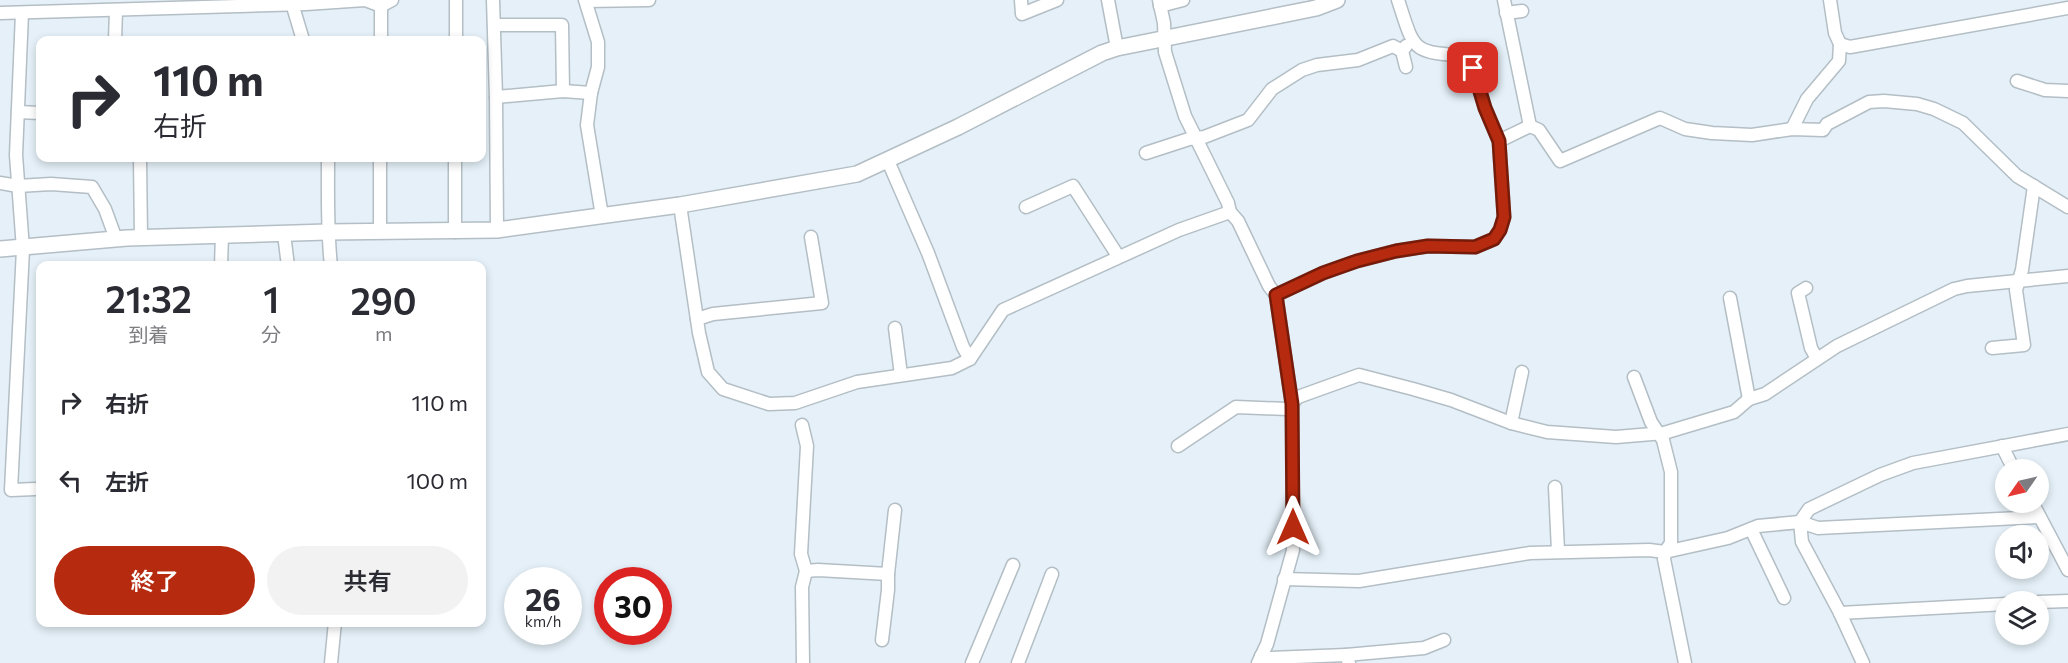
<!DOCTYPE html>
<html lang="ja">
<head>
<meta charset="utf-8">
<style>
  body { margin:0; font-family:Commissioner,"Noto Sans JP",sans-serif; background:#f2f2f3; color:#2b2b33; height:100vh; display:flex; flex-direction:column; font-size:22px; white-space:nowrap }
  * { box-sizing:border-box; margin:0 }
  p { font-size:20px; color:#7c7c81 }
  .icon { flex:none; width:33px; height:33px; fill:none; stroke:currentColor; stroke-width:2; stroke-linecap:round; stroke-linejoin:round }
  .map { position:relative; flex:1; overflow:hidden }
  .details { position:absolute; left:36px; top:261px; width:450px; height:366px; display:flex; flex-direction:column; background:#fff; border-radius:12px; box-shadow:0 3px 9px #0003 }
  .details>* { flex:none }
  .guide { position:absolute; left:36px; top:36px; width:450px; height:126px; border-radius:12px; box-shadow:0 3px 9px #0003; background:#fff; color:#2b2b33; overflow:hidden }
  .needle { width:39px; rotate:236deg }
  .buttons { position:absolute; left:1995px; top:459px; display:grid; gap:12px }
  .buttons a { display:grid; place-items:center; width:54px; height:54px; border-radius:50%; background:#fff; box-shadow:0 3px 9px #0003; font-size:30px }
  .speed { position:absolute; left:504px; top:567px; display:flex; gap:12px; font-size:30px; font-weight:700; text-align:center }
  .speed>* { display:grid; place-content:center; width:78px; height:78px; border-radius:50%; background:#fff; box-shadow:0 3px 9px #0003; line-height:1 }
  .speed small { font-size:15px; font-weight:400 }
  .speed .limit { border:9px solid #d22; background:#fff; color:#111 }
  .pin { position:absolute; display:grid; place-items:center; width:51px; height:51px; color:#fff; margin:-26px; border-radius:12px; box-shadow:0 3px 9px #0006 }
  .me { position:absolute; width:66px; margin:-33px; rotate:0deg; stroke-linejoin:round; filter:drop-shadow(0 0 4px #0008) }
  .turn { display:flex; align-items:center; gap:21px; height:126px; padding:0 18px; font-size:27px }
  .turn .icon { width:78px; height:78px; stroke-width:2.5 }
  .turn b { display:block; font-size:42px; line-height:51px }
  .eta { display:flex; justify-content:space-evenly; align-items:center; height:102px; text-align:center }
  .eta b { font-size:36px; font-weight:600; line-height:42px }
  .primary-button { display:flex; gap:12px; margin-top:auto; padding:12px 18px }
  .primary-button a { flex:1; height:69px; border-radius:36px; background:#b62a0f; color:#fff; font-size:24px; font-weight:600; line-height:69px; text-align:center }
  .primary-button a+a { background:#f2f2f3; color:#2b2b33 }
  ul { padding:0; list-style:none }
  li { display:flex; align-items:center; gap:18px; height:78px; padding:0 18px }
  li div { flex:1 }
  li b { display:block; font-size:22px }
  li em { font-style:normal }
  .map>svg:first-child { display:block }
</style>
</head>
<body>
<div class="map">
<svg width="2068" height="663" viewBox="0 0 2068 663">
  <rect width="100%" height="100%" fill="#e5f0f8"/>
  <g fill="none" stroke-linecap="round" stroke-linejoin="round">
    <!-- minor casing -->
    <g stroke="#b3bec5" stroke-width="15">
      <g id="minor">
        <path d="M291 0 303 40"/>
        <path d="M493 0 496 97 497 230"/>
        <path d="M585 0 598 42V67L591 93 587 125 602 216"/>
        <path d="M1021 0 1022 14 1057 0"/>
        <path d="M1108 0 1117 48"/>
        <path d="M1159 0 1164 23 1165 52 1185 116 1228 203 1230 212 1238 221 1269 286 1276 295 1292 404 1293 550 1267 644 1258 663"/>
        <path d="M1504 0 1530 126"/>
        <path d="M586 1 649 0"/>
        <path d="M1160 6 1183 0"/>
        <path d="M0 13 306 4 365 0 381 6 392 0"/>
        <path d="M22 13 16 155 23 249 11 490 35 489"/>
        <path d="M1506 13 1522 11"/>
        <path d="M494 25H562L563 91"/>
        <path d="M115 40 116 10"/>
        <path d="M381 40V6"/>
        <path d="M456 40V0"/>
        <path d="M1840 44 1850 47 2068 8"/>
        <path d="M1406 67 1402 51 1406 46"/>
        <path d="M2017 81 2045 90 2068 91"/>
        <path d="M496 97 563 91 591 93"/>
        <path d="M18 112 40 113"/>
        <path d="M1792 129 1807 99 1839 61 1840 44 1835 33 1830 0"/>
        <path d="M1499 141 1530 126 1539 130 1560 161 1660 118 1685 129 1712 133 1752 135 1792 129 1823 130 1827 124 1869 102 1884 101 1917 104 1934 109 1963 123 2017 176 2068 207"/>
        <path d="M1146 153 1189 139 1204 137 1248 120 1272 89 1302 70 1317 65 1358 60 1393 46 1402 51"/>
        <path d="M140 158 141 238"/>
        <path d="M328 158C328 194 327 230 331 266"/>
        <path d="M888 161 928 253 963 347 970 359"/>
        <path d="M0 183 18 186 51 184 92 187 105 209 116 239"/>
        <path d="M680 205 699 333 708 372 723 389 769 404 795 403 857 382 952 368 970 359 1003 310 1179 230 1230 212"/>
        <path d="M1026 207 1073 186 1118 256"/>
        <path d="M380 232V158"/>
        <path d="M455 232V158"/>
        <path d="M284 234 288 266"/>
        <path d="M221 266 222 235"/>
        <path d="M1806 288 1798 293 1811 348 1817 359"/>
        <path d="M1276 295 1323 273 1357 261 1396 251 1428 246 1475 247 1494 239 1500 230 1504 217 1499 141 1485 108 1473 68 1467 56C1411 52 1415 52 1398 0"/>
        <path d="M1730 298 1749 399"/>
        <path d="M697 319 713 314 822 303 811 237"/>
        <path d="M895 328 901 375"/>
        <path d="M1992 348 2024 345 2016 290 2022 270 2034 186"/>
        <path d="M1634 377 1651 422 1663 440 1671 472V543L1665 552 1664 559 1685 663"/>
        <path d="M1511 423 1522 372"/>
        <path d="M802 425 807 446 801 554 806 571 802 587 803 663"/>
        <path d="M1178 446 1236 407 1287 409 1298 397 1359 375 1413 389 1451 400 1511 423 1547 432 1616 437 1664 433 1734 412 1749 399 1765 394 1837 346 1954 289 1967 286 2068 276"/>
        <path d="M2002 446 2014 470"/>
        <path d="M1555 487 1558 551"/>
        <path d="M2032 502 2068 570"/>
        <path d="M1751 529 1784 598"/>
        <path d="M806 571 818 570 888 574 895 510"/>
        <path d="M1284 579 1359 581 1530 553 1649 550 1665 552 1728 538 1758 526 1800 522 1818 528 2039 517"/>
        <path d="M2038 602 2068 601"/>
        <path d="M1840 613 2006 604"/>
        <path d="M882 640 888 590V574"/>
        <path d="M1261 656 1270 658 1346 655"/>
        <path d="M331 663 335 622"/>
        <path d="M972 663 1013 565"/>
        <path d="M1018 663 1052 574"/>
        <path d="M1349 663 1346 655 1424 648 1444 640"/>
        <path d="M1863 663 1840 613 1802 542 1800 522 1809 509 1880 475 1913 463 2068 434"/>
      </g>
    </g>
    <!-- tertiary casing -->
    <g stroke="#b3bec5" stroke-width="18">
      <path id="tertiary" d="M0 249 127 238 327 232 497 230 680 205 857 174 958 127 1102 53 1117 48 1316 8 1337 0"/>
    </g>
    <!-- minor -->
    <use href="#minor" stroke="#fff" stroke-width="12"/>
    <!-- tertiary -->
    <use href="#tertiary" stroke="#fff" stroke-width="15"/>
  </g>
  <g fill="none" stroke-linecap="round" stroke-linejoin="round">
    <!-- route casing -->
    <g stroke="#761b0a" stroke-width="15">
      <path id="route" d="M1293 527 1292 404 1276 295 1323 273 1357 261 1396 251 1428 246 1475 247 1494 239 1500 230 1504 217 1499 141 1485 108 1473 68"/>
    </g>
    <!-- route -->
    <use href="#route" stroke="#b62a0f" stroke-width="10"/>
  </g>
</svg>
<div class="buttons">
<a><svg class="needle" viewBox="-14 -14 28 28"><path d="M0-13l5 13h-10z" fill="#e53935"/><path d="M0 13l5-13h-10z" fill="#7c7c81"/></svg></a>
<a><svg class="icon" aria-label="sound" viewBox="0 0 24 24"><path d="M4 9h4l5-4v14l-5-4H4zM17 9q2 3 0 6"/></svg></a>
<a><svg class="icon" aria-label="layers" viewBox="0 0 24 24"><path d="M12 4l9 5-9 5-9-5zM3 14l9 5 9-5"/></svg></a>
</div>
<div class="speed"><div>26<small>km/h</small></div><div class="limit">30</div></div>
<div class="pin" style="left:1473px;top:68px;background:#d93025"><svg class="icon" aria-label="arrive" viewBox="0 0 24 24"><path d="M6 21V4h12l-3 4 3 4H6"/></svg></div>
<svg class="me" style="left:1293px;top:527px" viewBox="-20 -20 40 40"><path d="M0-17L14 15 0 8-14 15z" fill="#b62a0f" stroke="#fff" stroke-width="4"/></svg>
<div class="guide">
<div class="turn"><svg class="icon" aria-label="right" viewBox="0 0 24 24"><path d="M7 20v-9h11M14 6l5 5-5 5"/></svg><div><b>110 m</b>右折</div></div>
</div>
<section class="details">
<div class="eta">
<div><b>21:32</b><p>到着</p></div>
<div><b>1</b><p>分</p></div>
<div><b>290</b><p>m</p></div>
</div>
<ul>
<li><svg class="icon" aria-label="right" viewBox="0 0 24 24"><path d="M7 20v-9h11M14 6l5 5-5 5"/></svg><div><b>右折</b></div><em>110 m</em></li>
<li><svg class="icon" aria-label="left" viewBox="0 0 24 24"><path d="M17 20v-9H6M10 6l-5 5 5 5"/></svg><div><b>左折</b></div><em>100 m</em></li>
</ul>
<div class="primary-button"><a>終了</a><a>共有</a></div>
</section>
</div>
</body>
</html>
